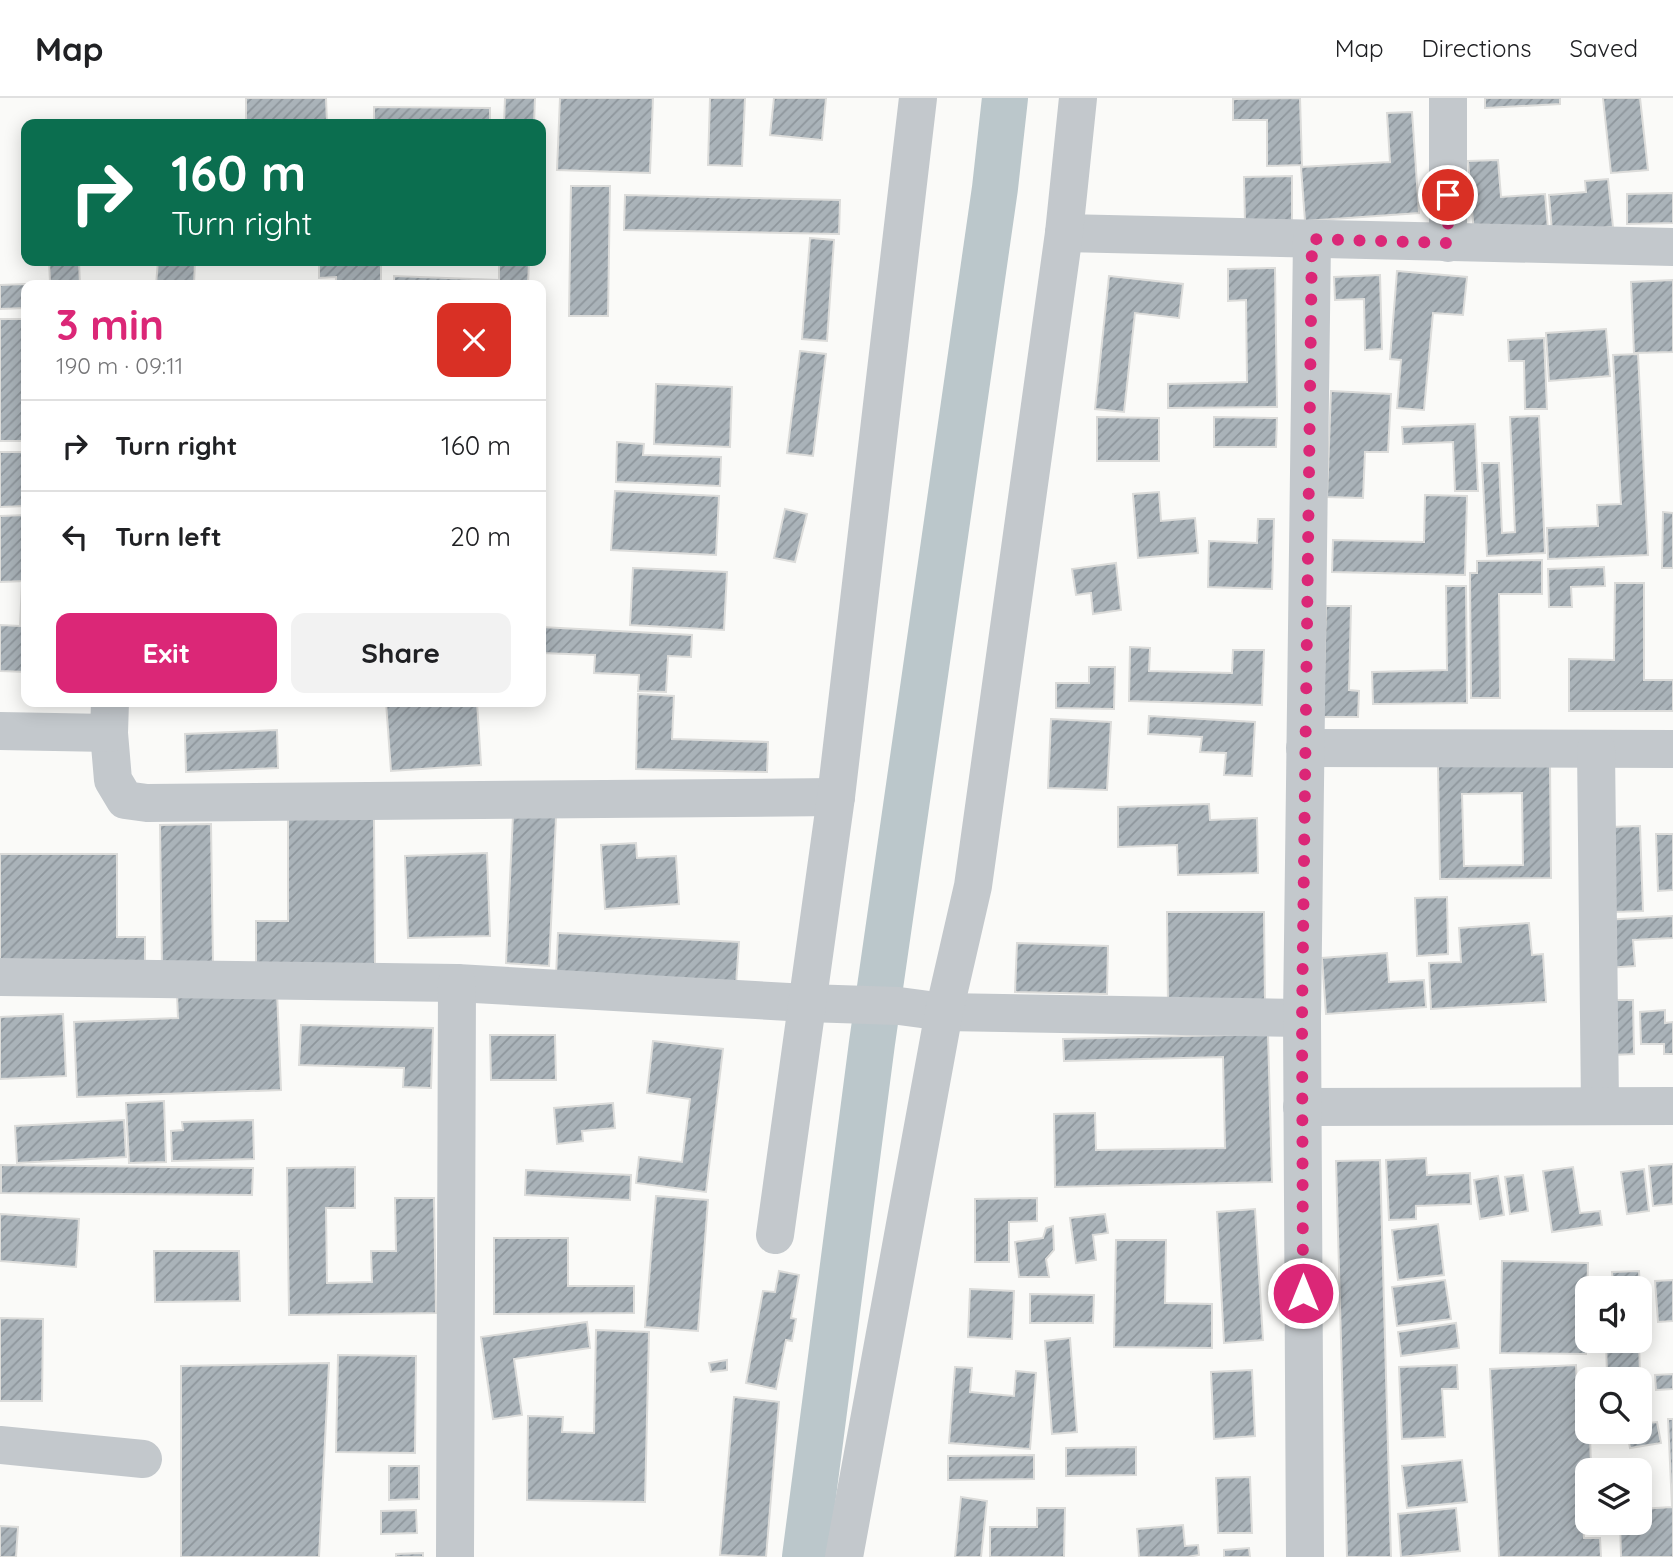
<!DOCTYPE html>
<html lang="en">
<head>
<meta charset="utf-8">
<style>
  body { margin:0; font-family:Quicksand,sans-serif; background:#f2f2f2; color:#202124; height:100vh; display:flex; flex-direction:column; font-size:26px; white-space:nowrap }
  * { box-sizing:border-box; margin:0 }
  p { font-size:23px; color:#757577 }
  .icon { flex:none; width:38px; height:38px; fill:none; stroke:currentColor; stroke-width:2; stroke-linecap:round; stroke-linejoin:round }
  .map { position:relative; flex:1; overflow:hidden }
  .panel { position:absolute; left:21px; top:182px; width:525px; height:427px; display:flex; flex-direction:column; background:#fff; border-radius:14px; box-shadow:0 4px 18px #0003 }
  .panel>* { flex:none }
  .banner { position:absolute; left:21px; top:21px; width:525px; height:147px; border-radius:14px; box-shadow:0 4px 18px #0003; background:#0b6e4f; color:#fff; overflow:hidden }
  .buttons { position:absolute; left:1575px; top:1178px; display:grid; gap:14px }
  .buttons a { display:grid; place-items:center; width:77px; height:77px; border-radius:14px; background:#fff; box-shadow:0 4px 18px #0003; font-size:35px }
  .pin { position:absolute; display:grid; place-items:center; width:60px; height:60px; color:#fff; margin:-30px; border:4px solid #fff; border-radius:50%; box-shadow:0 2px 7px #0007 }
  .me { position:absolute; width:77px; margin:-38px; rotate:0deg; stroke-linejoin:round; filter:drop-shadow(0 0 5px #0008) }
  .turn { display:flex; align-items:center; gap:24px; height:147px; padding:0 35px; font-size:32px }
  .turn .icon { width:91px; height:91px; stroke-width:2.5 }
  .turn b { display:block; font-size:49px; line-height:60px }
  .round { display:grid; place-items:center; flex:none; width:74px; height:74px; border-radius:14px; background:#f2f2f2 }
  .headline { display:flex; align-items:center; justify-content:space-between; height:119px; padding:0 35px }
  h1 { font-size:42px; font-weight:700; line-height:52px; color:#db2777 }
  .action { display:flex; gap:14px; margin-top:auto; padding:14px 35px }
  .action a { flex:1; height:80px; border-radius:14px; background:#db2777; color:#fff; font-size:28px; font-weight:700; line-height:80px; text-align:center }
  .action a+a { background:#f2f2f2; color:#202124 }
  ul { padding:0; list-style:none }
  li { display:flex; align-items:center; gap:21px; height:91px; padding:0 35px; border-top:2px solid #e0e0e0 }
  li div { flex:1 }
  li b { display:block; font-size:26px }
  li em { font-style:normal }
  header { display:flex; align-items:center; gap:42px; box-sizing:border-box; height:98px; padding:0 35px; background:#fff; border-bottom:2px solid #e0e0e0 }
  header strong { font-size:33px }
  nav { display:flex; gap:38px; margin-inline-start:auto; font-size:24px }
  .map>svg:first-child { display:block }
</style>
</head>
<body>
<header>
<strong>Map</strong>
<nav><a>Map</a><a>Directions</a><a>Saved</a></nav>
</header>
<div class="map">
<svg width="1673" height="1459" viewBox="0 0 1673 1459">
  <defs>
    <pattern id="building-hatch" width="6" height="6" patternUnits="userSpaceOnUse" patternTransform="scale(1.75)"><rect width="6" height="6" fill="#aab3b9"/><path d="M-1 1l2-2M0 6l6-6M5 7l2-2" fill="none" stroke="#8e969c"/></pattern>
  </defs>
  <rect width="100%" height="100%" fill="#fafaf8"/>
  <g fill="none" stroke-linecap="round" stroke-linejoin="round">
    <!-- canal -->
    <path stroke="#bbc7cb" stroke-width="46" d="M805 1459 872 945 995 90 1005 0"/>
  </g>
  <!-- building -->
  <g fill="url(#building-hatch)" stroke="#dcdcda" stroke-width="2" fill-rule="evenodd">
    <path d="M246 0H326L327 26H246Z"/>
    <path d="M505 0H535L534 26H504Z"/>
    <path d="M560 0H653L650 75 557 72Z"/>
    <path d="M710 0H745L742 68 708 67Z"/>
    <path d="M774 0H826L822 42 770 37Z"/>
    <path d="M1300 0 1302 67 1267 68V22H1233V1Z"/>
    <path d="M1485 0H1560V6L1485 10Z"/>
    <path d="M1603 0H1640L1648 72 1611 75Z"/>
    <path d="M374 9 490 10V26H374Z"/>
    <path d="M1412 14 1419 115 1305 123 1301 69 1390 64 1387 15Z"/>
    <path d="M1498 62 1501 99 1545 96 1548 130 1474 136 1468 63Z"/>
    <path d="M1292 78V124L1245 125 1244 79Z"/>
    <path d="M1608 81 1613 129 1552 134 1549 97 1586 94 1585 83Z"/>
    <path d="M571 88H610L608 218H569Z"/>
    <path d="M1673 95V125L1627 126V96Z"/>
    <path d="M625 97 840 102 839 136 624 132Z"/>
    <path d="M810 140 834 142 827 243 802 241Z"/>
    <path d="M49 163H79L80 187H26V210L0 211V187L50 185Z"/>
    <path d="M158 163H195L194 187H156Z"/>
    <path d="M319 163H381V187H336V179L319 180Z"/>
    <path d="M499 163H529L528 187H394V178L499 182Z"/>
    <path d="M1275 170 1277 309 1168 310V286L1247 284 1246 202 1228 203V171Z"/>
    <path d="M1397 173 1467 179 1463 217 1433 215 1424 312 1397 310 1401 262 1390 261Z"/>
    <path d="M1380 177 1382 251 1365 252 1364 201 1335 202 1334 179Z"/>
    <path d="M1109 178 1183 186 1179 220 1135 215 1124 314 1095 311Z"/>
    <path d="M1673 182V254L1634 255 1631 184Z"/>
    <rect x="0" y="221" width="26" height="122"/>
    <path d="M1606 231 1610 278 1549 283 1546 235Z"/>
    <path d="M1544 240 1547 311H1525L1524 263H1509L1508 242Z"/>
    <path d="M800 253 826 256 813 358 787 355Z"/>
    <path d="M1638 256 1648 457 1548 461 1547 430 1598 428 1597 407 1621 406 1613 257Z"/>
    <path d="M656 286 732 289 730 349 654 346Z"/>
    <path d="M1331 293 1391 296 1388 354H1365L1363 400 1327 399Z"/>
    <path d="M1539 318 1545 455 1487 458 1482 365H1499L1502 435 1515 434 1510 319Z"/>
    <path d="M1097 319 1159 320V363H1097Z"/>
    <path d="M1214 319 1277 320 1276 349H1214Z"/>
    <path d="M1475 326 1478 393H1455L1453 344 1403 346 1402 329Z"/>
    <path d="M617 344 644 346 643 357 721 359 720 388 616 384Z"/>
    <path d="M0 354H26V408L0 409Z"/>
    <path d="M615 393 719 398 716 457 611 452Z"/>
    <path d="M1159 394 1161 423 1195 420 1198 455 1138 460 1133 396Z"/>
    <path d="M1425 397 1467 398 1465 477 1332 474 1333 442 1424 444Z"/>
    <path d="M785 411 807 416 795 464 774 460Z"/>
    <path d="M1663 414 1673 415V470H1662Z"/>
    <path d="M26 417V483L0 484V418Z"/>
    <path d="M1258 421H1274L1272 491 1208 489 1209 443 1257 445Z"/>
    <path d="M1542 462V496H1499L1500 600H1471L1470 475H1477V463Z"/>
    <path d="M1116 465 1121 512 1093 516 1091 495 1076 497 1072 471Z"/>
    <path d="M1604 469 1605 488 1571 489 1572 509H1549L1548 471Z"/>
    <path d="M633 470 727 474 724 532 630 527Z"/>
    <path d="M22 484 26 485V574L0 573V527L20 528Z"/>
    <path d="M1615 485H1644V582H1673V613H1569V561L1614 562Z"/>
    <path d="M1446 488H1466L1467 605 1373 606 1372 574 1447 572Z"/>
    <path d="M1326 508H1351L1349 592 1359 593 1358 619H1323Z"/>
    <path d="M541 529 692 537 691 559 668 558 666 594 638 593 639 577 594 575 595 557 541 555Z"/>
    <path d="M1130 549 1150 550 1149 573 1232 575 1233 552H1264L1262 607 1129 603Z"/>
    <path d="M1089 569H1115L1114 611 1056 610V585H1089Z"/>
    <path d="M638 596 674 598 672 641 768 644 767 674 636 671Z"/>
    <path d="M386 604H477L481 667 391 673Z"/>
    <path d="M1149 618 1255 624 1252 678 1224 677 1226 655 1200 654 1202 639 1148 636Z"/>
    <path d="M1051 621 1111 624 1107 692 1048 690Z"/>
    <path d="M277 632 278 670 186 674 185 636Z"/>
    <path d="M1550 666 1551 780 1440 781 1438 668ZM1522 695 1523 767 1464 768 1462 696Z"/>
    <path d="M1209 706 1210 722 1257 720 1258 775 1178 777 1177 747 1118 749V709Z"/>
    <path d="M513 717 556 719 549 868 506 865Z"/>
    <path d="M288 719H374L375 872H256V823H288Z"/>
    <path d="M211 726 213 868 162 869 160 727Z"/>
    <path d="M1640 728 1643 813 1613 814 1610 729Z"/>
    <path d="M1656 736H1673V792L1658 793Z"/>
    <path d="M636 745 637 760 676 758 679 806 605 811 601 747Z"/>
    <path d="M487 755 490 838 408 840 405 758Z"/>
    <path d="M0 756H117V839H145V863L0 862Z"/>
    <path d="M1447 799 1448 856 1417 858 1415 800Z"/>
    <path d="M1167 814H1264L1265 909 1168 910Z"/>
    <path d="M1673 818V840L1633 842 1635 868 1606 870 1603 822Z"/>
    <path d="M1529 825 1532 857 1543 856 1546 904 1431 911 1429 865 1461 864 1459 830Z"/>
    <path d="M558 835 739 844 736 887 556 878Z"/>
    <path d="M1017 845 1108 848 1107 896 1015 894Z"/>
    <path d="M1387 855 1389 884 1424 882 1426 909 1326 916 1322 860Z"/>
    <path d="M277 893 281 992 77 999 74 924 178 920 177 896Z"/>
    <path d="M1612 902H1633L1634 956 1612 957Z"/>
    <path d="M1665 912V925L1673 924V956H1664V946H1641L1640 914Z"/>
    <path d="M63 916 66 978 0 981V919Z"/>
    <path d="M301 927 433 930 431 990 403 989 404 970 299 967Z"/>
    <path d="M1268 936 1272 1084 1055 1089 1054 1016 1095 1015 1096 1052 1225 1050 1223 959 1064 963 1063 941Z"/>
    <path d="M490 937H555L556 982H491Z"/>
    <path d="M653 943 723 951 706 1094 636 1085 639 1059 682 1064 690 1001 647 995Z"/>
    <path d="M164 1003 166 1064 129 1065 126 1005Z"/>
    <path d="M613 1005 615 1030 582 1033 583 1043 557 1046 554 1010Z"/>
    <path d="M124 1022 126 1059 17 1065 15 1028Z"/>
    <path d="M253 1022 254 1061 172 1063 171 1033 183 1032 182 1024Z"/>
    <path d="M1426 1060 1427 1077 1470 1075 1471 1106 1416 1108V1121L1389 1122 1386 1062Z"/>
    <path d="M1380 1062 1391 1459H1347L1336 1063Z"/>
    <path d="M1673 1066V1106L1653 1108 1649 1068Z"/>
    <path d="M1 1067 253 1070 252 1097 1 1095Z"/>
    <path d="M355 1069V1110H326L327 1185 372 1184 371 1153H396L395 1100H434L436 1215 289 1217 287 1070Z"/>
    <path d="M1573 1069 1580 1115 1600 1113 1602 1127 1552 1134 1543 1073Z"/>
    <path d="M1644 1071 1649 1113 1627 1116 1621 1074Z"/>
    <path d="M526 1072 631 1077 630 1102 525 1097Z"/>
    <path d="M1523 1077 1528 1113 1510 1116 1505 1079Z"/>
    <path d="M1498 1078 1504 1117 1480 1121 1474 1082Z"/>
    <path d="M656 1098 708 1102 698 1233 645 1229Z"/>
    <path d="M1037 1100V1123L1009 1124V1164H975V1101Z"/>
    <path d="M1255 1111 1263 1242 1224 1245 1217 1114Z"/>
    <path d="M0 1116 79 1121 76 1169 0 1163Z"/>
    <path d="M1105 1116 1108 1135 1093 1137 1096 1162 1076 1165 1070 1120Z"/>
    <path d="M1438 1126 1444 1177 1398 1182 1392 1132Z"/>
    <path d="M1053 1128 1054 1152 1046 1161 1049 1179H1019L1015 1144 1043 1140 1046 1130Z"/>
    <path d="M494 1140H568V1188H634V1215L494 1216Z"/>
    <path d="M1116 1142H1166L1165 1205 1212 1206V1250L1114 1249Z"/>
    <path d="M154 1153H239L240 1203 155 1204Z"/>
    <path d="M1502 1163 1588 1165 1586 1256 1500 1255Z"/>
    <path d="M779 1173 799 1177 791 1220 796 1221 792 1243 786 1242 776 1291 746 1285 763 1193 775 1194Z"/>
    <path d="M1639 1173 1641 1203 1640 1190H1613L1612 1174Z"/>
    <path d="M1445 1182 1451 1221 1397 1228 1392 1189Z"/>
    <path d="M1673 1182V1223L1658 1224 1655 1183Z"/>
    <path d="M970 1191 1014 1193 1012 1241 968 1239Z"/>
    <path d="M1030 1196 1094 1197 1093 1225H1030Z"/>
    <path d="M0 1220 43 1221 42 1303H0Z"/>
    <path d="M587 1224 590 1250 514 1261 522 1317 493 1321 481 1239Z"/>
    <path d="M1456 1225 1459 1250 1401 1258 1398 1234Z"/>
    <path d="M596 1232 649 1234 645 1404 527 1402 528 1318 563 1319 562 1334 594 1335Z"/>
    <path d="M1070 1240 1077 1334 1052 1336 1045 1243Z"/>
    <path d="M1606 1242H1639L1640 1277 1607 1279Z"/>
    <path d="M338 1257 416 1258 415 1355 336 1354Z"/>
    <path d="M727 1262V1272L711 1274 709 1265Z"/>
    <path d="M329 1265 319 1459H181V1268Z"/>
    <path d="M1457 1267 1458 1291H1442L1445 1339 1402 1341 1399 1269Z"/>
    <path d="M1576 1267 1579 1330 1587 1329V1334H1590L1591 1372H1587V1375H1580L1584 1440H1600L1601 1459H1499L1490 1271Z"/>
    <path d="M955 1269 972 1270 970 1294 1014 1298 1016 1273 1036 1275 1030 1351 949 1345Z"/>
    <path d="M1252 1272 1255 1338 1214 1341 1211 1274Z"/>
    <path d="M1673 1276V1291L1656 1292 1655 1277Z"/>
    <path d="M734 1299 779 1304 766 1459 720 1457Z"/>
    <path d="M1668 1321H1673V1459H1621L1620 1424H1640V1411L1672 1409Z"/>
    <path d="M1657 1324 1661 1345 1630 1350 1627 1334H1640V1326Z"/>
    <path d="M1136 1349V1377L1066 1378V1350Z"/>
    <path d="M1034 1357V1381L948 1382V1358Z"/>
    <path d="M1462 1362 1467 1404 1407 1410 1402 1368Z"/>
    <path d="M389 1368H419V1401L389 1402Z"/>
    <path d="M1250 1379 1252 1435H1218L1216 1380Z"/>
    <path d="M961 1399 987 1403 981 1459H955Z"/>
    <path d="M1037 1410H1065L1064 1459H990V1429H1037Z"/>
    <path d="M1456 1410 1460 1453 1401 1459 1398 1416Z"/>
    <path d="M416 1412 417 1435 381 1436V1413Z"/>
    <path d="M1183 1427 1185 1448 1198 1447 1199 1457 1187 1459H1139L1137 1431Z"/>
    <path d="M0 1428 18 1429 16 1459H0Z"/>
    <path d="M1249 1450 1250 1459H1224V1452Z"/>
    <path d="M423 1455V1459H396V1456Z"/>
  </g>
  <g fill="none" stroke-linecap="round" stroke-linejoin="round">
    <!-- street -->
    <g stroke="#c3c8cc" stroke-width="38">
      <path d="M1064 135 1673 149"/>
      <path d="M1448 145V0"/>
      <path d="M110 604 109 635 113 682 125 702 147 705 836 699"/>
      <path d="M0 633 109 635"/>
      <path d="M1305 650 1673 651"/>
      <path d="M1596 651 1600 1008"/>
      <path d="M0 879 457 885 807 905 899 908 944 914 1302 920"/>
      <path d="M1302 1009 1673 1008"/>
      <path d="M775 1137 836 699 918 0"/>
      <path d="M0 1347 143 1361"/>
      <path d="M455 1459 457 885"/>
      <path d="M844 1459 944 914 973 788 1064 135 1078 0"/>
      <path d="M1305 1459 1302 920 1312 141"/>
    </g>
  </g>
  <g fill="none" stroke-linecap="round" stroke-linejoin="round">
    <!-- route -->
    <path stroke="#db2777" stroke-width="12" stroke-dasharray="0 21.6" d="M1303 1195 1302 920 1312 141 1448 145V97"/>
  </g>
</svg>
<div class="buttons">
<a><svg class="icon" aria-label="sound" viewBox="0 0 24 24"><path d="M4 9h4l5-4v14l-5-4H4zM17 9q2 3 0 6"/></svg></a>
<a><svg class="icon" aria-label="search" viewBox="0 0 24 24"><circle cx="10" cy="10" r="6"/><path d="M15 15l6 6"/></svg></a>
<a><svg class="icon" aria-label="layers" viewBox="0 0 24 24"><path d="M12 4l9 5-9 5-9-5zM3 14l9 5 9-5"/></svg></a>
</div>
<div class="pin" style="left:1448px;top:97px;background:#d93025"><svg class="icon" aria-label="arrive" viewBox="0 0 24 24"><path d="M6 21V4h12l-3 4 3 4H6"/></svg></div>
<svg class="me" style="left:1303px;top:1195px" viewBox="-20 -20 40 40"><circle r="17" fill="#db2777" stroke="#fff" stroke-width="3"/><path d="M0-11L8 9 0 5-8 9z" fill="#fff"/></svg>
<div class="banner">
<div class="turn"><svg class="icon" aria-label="right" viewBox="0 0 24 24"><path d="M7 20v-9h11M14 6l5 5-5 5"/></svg><div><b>160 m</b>Turn right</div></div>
</div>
<section class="panel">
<div class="headline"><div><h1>3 min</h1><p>190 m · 09:11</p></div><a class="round" style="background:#d93025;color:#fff"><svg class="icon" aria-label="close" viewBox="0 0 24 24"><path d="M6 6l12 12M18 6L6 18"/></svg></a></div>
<ul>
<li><svg class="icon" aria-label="right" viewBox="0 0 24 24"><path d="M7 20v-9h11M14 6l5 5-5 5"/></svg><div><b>Turn right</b></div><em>160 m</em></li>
<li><svg class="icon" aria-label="left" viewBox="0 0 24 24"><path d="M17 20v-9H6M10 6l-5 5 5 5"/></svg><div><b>Turn left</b></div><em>20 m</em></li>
</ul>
<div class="action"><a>Exit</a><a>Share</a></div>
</section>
</div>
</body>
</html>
